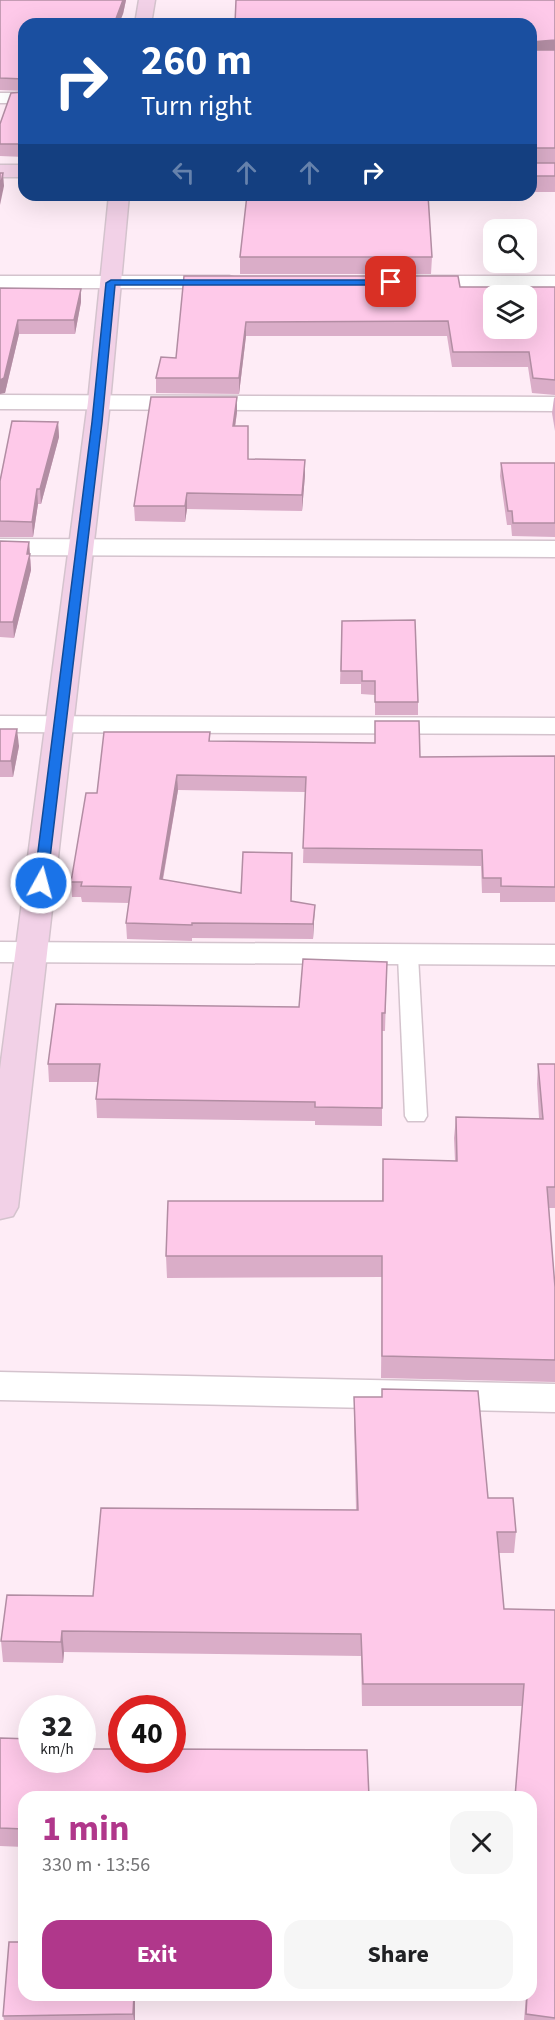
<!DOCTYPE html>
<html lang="en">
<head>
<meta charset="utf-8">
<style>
  body { margin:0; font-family:"Source Sans 3",sans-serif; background:#f6f6f6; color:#202124; height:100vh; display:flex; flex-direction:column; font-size:22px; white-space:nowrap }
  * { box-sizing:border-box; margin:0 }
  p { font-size:20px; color:#757577 }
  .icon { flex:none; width:33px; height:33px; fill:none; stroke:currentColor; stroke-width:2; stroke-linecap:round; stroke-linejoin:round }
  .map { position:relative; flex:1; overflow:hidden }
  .details { position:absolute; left:18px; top:1791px; width:519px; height:210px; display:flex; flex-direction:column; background:#fff; border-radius:18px; box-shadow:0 6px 24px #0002 }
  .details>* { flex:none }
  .top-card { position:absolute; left:18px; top:18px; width:519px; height:183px; border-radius:18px; box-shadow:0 6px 24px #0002; background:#1a4fa0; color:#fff; overflow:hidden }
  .buttons { position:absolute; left:483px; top:219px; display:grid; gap:12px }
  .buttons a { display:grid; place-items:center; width:54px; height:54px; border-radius:12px; background:#fff; box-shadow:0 6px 24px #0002; font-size:30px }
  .speed { position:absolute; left:18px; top:1695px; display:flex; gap:12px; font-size:30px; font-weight:700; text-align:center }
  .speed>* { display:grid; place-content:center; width:78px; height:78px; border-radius:50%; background:#fff; box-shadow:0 6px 24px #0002; line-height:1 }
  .speed small { font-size:15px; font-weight:400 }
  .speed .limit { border:9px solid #d22; background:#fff; color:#111 }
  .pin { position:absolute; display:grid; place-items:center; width:51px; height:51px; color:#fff; margin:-26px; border-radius:12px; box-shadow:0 3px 9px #0006 }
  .me { position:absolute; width:66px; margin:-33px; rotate:7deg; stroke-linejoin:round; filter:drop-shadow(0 0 4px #0008) }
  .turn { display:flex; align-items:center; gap:21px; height:126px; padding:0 24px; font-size:27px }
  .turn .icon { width:78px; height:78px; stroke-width:2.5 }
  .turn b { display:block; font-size:42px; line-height:51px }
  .lanes { display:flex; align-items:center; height:57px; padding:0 24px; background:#0003; justify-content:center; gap:30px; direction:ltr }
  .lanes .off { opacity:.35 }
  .round { display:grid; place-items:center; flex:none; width:63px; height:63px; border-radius:18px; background:#f6f6f6 }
  .headline { display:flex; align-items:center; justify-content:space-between; height:102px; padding:0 24px }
  h1 { font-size:36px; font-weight:700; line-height:45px; color:#b0378b }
  .button { display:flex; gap:12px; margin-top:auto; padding:12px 24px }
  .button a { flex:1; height:69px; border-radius:18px; background:#b0378b; color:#fff; font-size:24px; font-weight:700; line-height:69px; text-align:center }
  .button a+a { background:#f6f6f6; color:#202124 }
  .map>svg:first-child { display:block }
</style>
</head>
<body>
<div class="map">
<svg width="555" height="2020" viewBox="0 0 555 2020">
  <rect width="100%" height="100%" fill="#feecf6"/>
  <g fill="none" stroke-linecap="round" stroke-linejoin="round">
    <!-- lane casing -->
    <g stroke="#d4c3cd" stroke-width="3">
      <path id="lane" d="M408 950 415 952 418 956 427 1116 424 1121H408L405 1116 398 956 401 952Z"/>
    </g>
    <!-- street casing -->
    <g stroke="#d4c3cd" stroke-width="3">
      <g id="street">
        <rect x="0" y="93" width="24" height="10"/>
        <path d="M0 276H229L236 278 239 282 236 286 229 288H0Z"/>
        <path d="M416 276H555V288L409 286 406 282 409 278Z"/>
        <path d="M0 395 555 397V411L0 409Z"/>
        <path d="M0 539 555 541V557L0 555Z"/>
        <path d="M0 716 555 718V734L0 732Z"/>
        <path d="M0 942 555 945V965L0 962Z"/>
        <path d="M0 1372 555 1384V1412L0 1400Z"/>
      </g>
    </g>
    <!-- secondary casing -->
    <g stroke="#d4c3cd" stroke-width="3">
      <g id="secondary">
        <path d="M139 0H155L151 24H135Z"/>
        <rect x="0" y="165" width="24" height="12"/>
        <path d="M109 195H129L110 402 18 1207 13 1216 0 1219V1069L88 402Z"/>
      </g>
    </g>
    <!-- lane -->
    <use href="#lane" fill="#fff" fill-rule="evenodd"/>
    <!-- street -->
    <use href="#street" fill="#fff" fill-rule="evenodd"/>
    <!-- secondary -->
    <use href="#secondary" fill="#f2d1e7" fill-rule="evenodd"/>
  </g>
  <!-- wall -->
  <g fill="#daadc8">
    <path d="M0 0H126L123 14 24 24V91L0 90Z"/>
    <path d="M555 0V192H531V24Z"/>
    <path d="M24 92V157L0 156V124Z"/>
    <path d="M209 195H428L432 257 431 274H240V257L247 196Z"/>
    <path d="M184 276 460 287H555V395L532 393 528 367H452L447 336H246L239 394 156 393V378L176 358Z"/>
    <path d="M0 288 81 302 75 334H19L5 393Z"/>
    <path d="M555 397V431L552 413 554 398Z"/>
    <path d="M237 412 235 426 248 459 305 460V475L302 511 187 509 185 522 135 521 134 506Z"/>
    <path d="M58 422 59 437 41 504H38L33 537H0V481Z"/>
    <path d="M501 463H555V537L512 536 511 525H507L500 476Z"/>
    <path d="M0 541 29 542 31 570 14 638 0 637Z"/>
    <path d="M342 621 418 702V715H375V695L361 694V684H340Z"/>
    <path d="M0 729 19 746 13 777H0Z"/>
    <path d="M210 732V741L420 757 555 756V902H500V893H482L481 866 303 863 305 792 178 790 163 880 291 901 314 921 313 939 192 938V941L127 939 126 923 129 903 82 902 81 897H72L71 882 97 793Z"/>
    <path d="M387 962 385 1031H382V1126L315 1125V1121L97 1118 96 1099 98 1082H49L48 1064 299 1007Z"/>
    <path d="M538 1064H555V1208H549L555 1287V1382L381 1378 382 1277 167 1278 166 1256 382 1201 383 1159 455 1161 454 1138 456 1117 539 1118 537 1084Z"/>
    <path d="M354 1397 488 1498 516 1532 514 1553H499L504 1609 555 1610V2020H524L526 1995H531V1797L522 1706H362L361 1656 64 1652 63 1663 3 1662 1 1641 93 1596 356 1510 354 1419Z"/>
    <path d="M0 1738 24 1797V1847L0 1846Z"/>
    <path d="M24 1995H385L384 2000 135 2001V2020H4L3 2016Z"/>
  </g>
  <!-- shaded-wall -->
  <g fill="#b28da3">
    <path d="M123 0H126L123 14 119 24H114Z"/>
    <path d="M555 40V54L531 56V42Z"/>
    <path d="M3 173 4 186 0 205V188Z"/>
    <path d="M81 289V302L75 334 74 320Z"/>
    <path d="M18 320 19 334 5 393 0 394V380Z"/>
    <path d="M246 322V336L239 394V378Z"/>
    <path d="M237 397V412L233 441V426Z"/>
    <path d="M58 422 59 437 41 504 40 489Z"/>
    <path d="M305 460V475L302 511V495Z"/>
    <path d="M37 489 38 504 33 537 32 522Z"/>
    <path d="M187 493V509L185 522V506Z"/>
    <path d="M29 542 31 570 14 638 13 622Z"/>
    <path d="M17 729 19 746 13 777 11 761Z"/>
    <path d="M177 775 178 790 160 894V879Z"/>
    <path d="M315 905 314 921 313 939V924Z"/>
    <path d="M62 1631 64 1652 63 1663 61 1642Z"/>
    <path d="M134 1995H135V2020H134L133 2014Z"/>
  </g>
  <!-- building -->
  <g fill="#fec9e9" stroke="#b28da3" stroke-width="1.5" fill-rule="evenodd">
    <path d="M0 0H123L114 24H24V79L0 78Z"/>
    <path d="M236 0H555V40L531 42V24H235Z"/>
    <path d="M531 47 532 50H555V148H531Z"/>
    <path d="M24 92V144H0V124L11 93Z"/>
    <rect x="531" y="163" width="24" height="13"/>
    <path d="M0 173H3L0 188Z"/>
    <path d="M247 195H428L432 257H240Z"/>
    <path d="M184 276H458L460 287H555V380L533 378 529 352H453L448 321 246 322 239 378H156L161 357 176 358ZM494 296H526V328H494Z"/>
    <path d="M0 288 81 289 74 320H18L4 378 0 380Z"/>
    <path d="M151 397H237L233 426H248V459L305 460 302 495 187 493 185 506H134Z"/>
    <path d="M12 421 58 422 40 489H37L32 522 0 521V481Z"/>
    <path d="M501 463H555V523H513L512 511H508Z"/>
    <path d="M0 541 29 542 27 554H30L13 622H0Z"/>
    <path d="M415 620 418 702H375V681H362V671H341L342 621Z"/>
    <path d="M375 721H419L420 757 555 756V887L501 886V878H483L482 850 303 848 306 777 177 775 160 879 241 893 243 852 292 853 291 901 315 905 313 924 192 923V925L126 923 131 887 81 886 82 882H71L86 793H97L104 732H210L209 741 375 743Z"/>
    <path d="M0 729H17L11 761H0Z"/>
    <path d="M303 959 387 962 385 1013H382V1108L315 1107V1102L96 1099 100 1064H48L56 1004 299 1007Z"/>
    <path d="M538 1064H555V1187H547L555 1287V1360L382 1356V1256H166L168 1201H383V1159L457 1161 456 1117 543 1119Z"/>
    <path d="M382 1389 478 1391 488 1498H513L516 1532H497L504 1609 555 1610V2018L526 2014 527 1995H531V1935L532 1916H531V1797H515L524 1684H363L361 1634 62 1631 61 1642 1 1641 7 1595 93 1596 101 1508 358 1510 354 1397H382Z"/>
    <path d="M0 1738 32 1739V1760H82V1749H122V1760H172V1749L367 1750 369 1797H24V1829L0 1828Z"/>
    <path d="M9 1942H24V1995H134L133 2014 3 2016Z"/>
  </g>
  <!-- route -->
  <path fill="#1a73e8" stroke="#114b97" stroke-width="1.5" d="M111 280H391L396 282 391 285H115L102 422 47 883 41 887 34 883 92 422 106 283Z"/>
</svg>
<div class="buttons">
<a><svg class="icon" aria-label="search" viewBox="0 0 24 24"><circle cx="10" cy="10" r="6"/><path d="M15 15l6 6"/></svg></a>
<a><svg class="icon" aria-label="layers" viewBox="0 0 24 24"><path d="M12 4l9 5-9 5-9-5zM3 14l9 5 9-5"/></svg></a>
</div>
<div class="speed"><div>32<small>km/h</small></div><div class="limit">40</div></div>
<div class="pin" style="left:391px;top:282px;background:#d93025"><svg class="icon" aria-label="arrive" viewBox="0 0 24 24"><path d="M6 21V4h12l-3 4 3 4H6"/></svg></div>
<svg class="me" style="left:41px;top:883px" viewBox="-20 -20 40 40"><circle r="17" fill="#1a73e8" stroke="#fff" stroke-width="3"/><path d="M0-11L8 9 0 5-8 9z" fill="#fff"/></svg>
<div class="top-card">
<div class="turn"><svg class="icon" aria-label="right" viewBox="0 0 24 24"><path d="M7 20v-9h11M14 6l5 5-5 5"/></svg><div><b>260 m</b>Turn right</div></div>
<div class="lanes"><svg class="icon off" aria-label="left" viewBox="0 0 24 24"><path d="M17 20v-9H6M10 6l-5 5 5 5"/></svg><svg class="icon off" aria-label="ahead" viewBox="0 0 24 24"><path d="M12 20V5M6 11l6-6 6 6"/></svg><svg class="icon off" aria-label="ahead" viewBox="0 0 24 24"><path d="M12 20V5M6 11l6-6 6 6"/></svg><svg class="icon" aria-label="right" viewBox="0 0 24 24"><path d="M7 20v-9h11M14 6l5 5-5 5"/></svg></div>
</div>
<section class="details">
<div class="headline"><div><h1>1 min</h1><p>330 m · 13:56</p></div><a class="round"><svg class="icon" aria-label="close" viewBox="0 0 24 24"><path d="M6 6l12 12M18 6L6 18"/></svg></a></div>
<div class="button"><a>Exit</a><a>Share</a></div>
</section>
</div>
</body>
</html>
